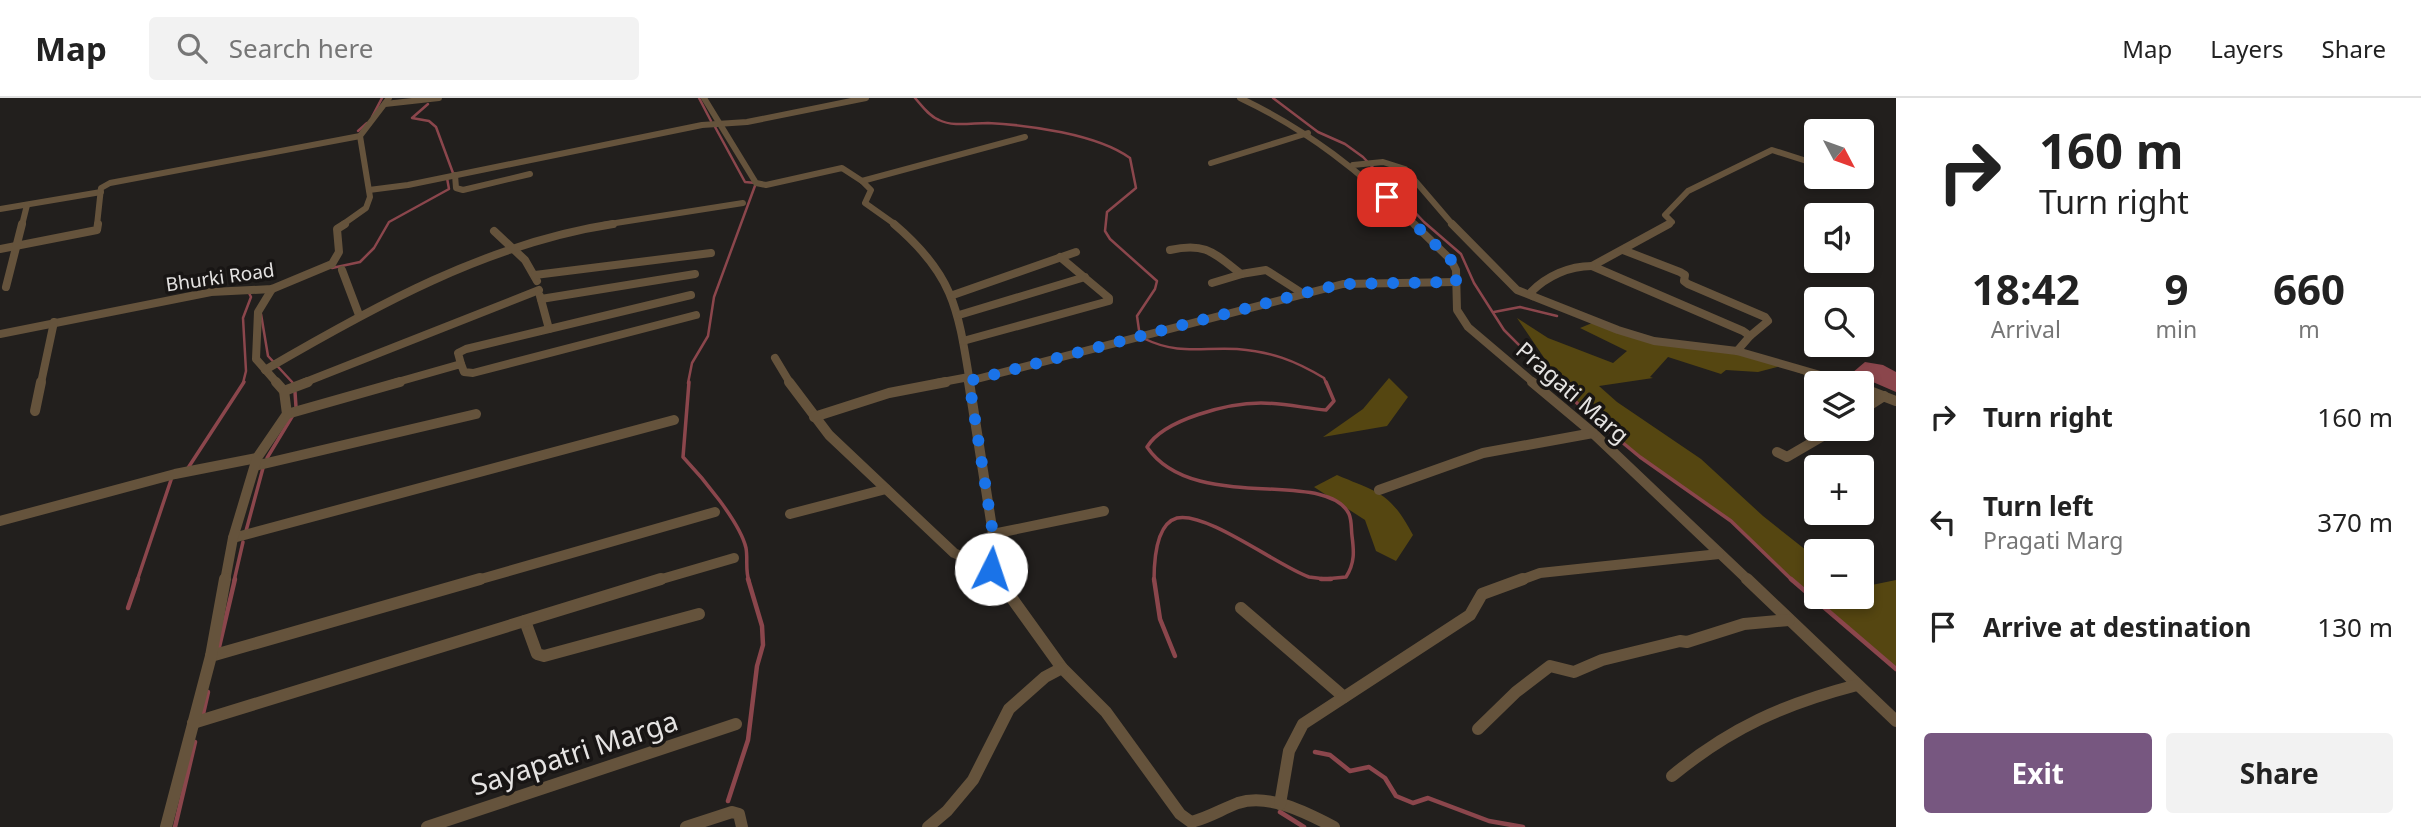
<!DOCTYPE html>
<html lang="en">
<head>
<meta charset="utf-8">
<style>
  body { margin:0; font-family:"Noto Sans",sans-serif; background:#f2f2f2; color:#222; height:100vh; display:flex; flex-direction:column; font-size:26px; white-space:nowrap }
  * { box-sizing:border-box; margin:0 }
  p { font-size:23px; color:#767676 }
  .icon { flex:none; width:38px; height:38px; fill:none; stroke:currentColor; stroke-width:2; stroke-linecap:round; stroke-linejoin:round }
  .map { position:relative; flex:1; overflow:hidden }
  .panel { display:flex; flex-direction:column; background:#fff; width:525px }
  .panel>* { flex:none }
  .guide { background:#fff; color:#222; overflow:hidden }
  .needle { width:46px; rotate:131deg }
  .tools { position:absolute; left:1804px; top:21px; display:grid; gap:14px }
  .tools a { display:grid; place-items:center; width:70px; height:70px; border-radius:7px; background:#fff; box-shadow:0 4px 10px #0003; font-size:35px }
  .pin { position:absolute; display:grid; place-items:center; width:60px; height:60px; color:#fff; margin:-30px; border-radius:14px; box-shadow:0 4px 10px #0006 }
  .me { position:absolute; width:77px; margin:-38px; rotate:4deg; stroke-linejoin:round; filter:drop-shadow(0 0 5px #0008) }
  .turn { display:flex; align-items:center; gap:24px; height:147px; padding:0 28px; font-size:32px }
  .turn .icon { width:91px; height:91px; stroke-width:2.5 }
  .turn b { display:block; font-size:49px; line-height:60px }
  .eta { display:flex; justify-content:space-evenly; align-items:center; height:119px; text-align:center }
  .eta b { font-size:42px; font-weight:700; line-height:49px }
  .action { display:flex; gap:14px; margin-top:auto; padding:14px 28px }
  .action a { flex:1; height:80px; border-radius:7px; background:#775780; color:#fff; font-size:28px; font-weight:700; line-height:80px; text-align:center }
  .action a+a { background:#f2f2f2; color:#222 }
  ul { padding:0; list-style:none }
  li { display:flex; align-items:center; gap:21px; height:105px; padding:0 28px }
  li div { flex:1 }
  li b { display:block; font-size:26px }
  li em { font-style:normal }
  header { display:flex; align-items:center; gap:42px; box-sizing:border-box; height:98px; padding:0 35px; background:#fff; border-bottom:2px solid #e0e0e0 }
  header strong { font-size:33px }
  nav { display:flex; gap:38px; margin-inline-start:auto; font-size:24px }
  .search { width:490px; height:63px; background:#f2f2f2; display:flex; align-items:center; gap:18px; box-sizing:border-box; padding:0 24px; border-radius:7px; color:#767676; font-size:26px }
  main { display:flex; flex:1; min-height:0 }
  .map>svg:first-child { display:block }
</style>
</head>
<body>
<header>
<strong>Map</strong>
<div class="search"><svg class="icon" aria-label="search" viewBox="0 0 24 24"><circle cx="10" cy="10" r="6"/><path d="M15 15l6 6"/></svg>Search here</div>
<nav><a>Map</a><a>Layers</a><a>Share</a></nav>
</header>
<main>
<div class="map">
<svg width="1896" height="729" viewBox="0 0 1896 729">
  <rect width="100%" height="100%" fill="#221f1d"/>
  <!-- green -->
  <g fill="#554611">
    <path d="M1517 220 1548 240 1613 265 1627 253 1580 230 1597 223 1654 243 1737 253 1841 285H1826L1781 268 1758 274 1726 272 1721 276 1668 259 1650 279 1653 280 1599 288 1617 304 1701 361 1763 418 1816 460V499H1862V489L1896 482V571L1813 502 1731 423 1640 359 1588 316 1551 270Z"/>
    <path d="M1389 280 1408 299 1387 328 1323 339 1363 311Z"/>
    <path d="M1337 377C1379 395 1390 394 1413 437L1396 463 1376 453 1365 422 1314 389Z"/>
  </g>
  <!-- water -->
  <path fill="#8b464c" d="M1865 264 1883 267 1896 274V294L1852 275Z"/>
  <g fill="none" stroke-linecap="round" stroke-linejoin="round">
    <!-- stream-far2 -->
    <g stroke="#8b464c" stroke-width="2.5">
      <path d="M699 0 711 23"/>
      <path d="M915 0C922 8 929 18 939 22 953 29 972 25 988 25 1028 27 1097 36 1130 60L1136 90 1107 114 1105 133 1110 141 1157 183 1155 191 1137 218 1139 232"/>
      <path d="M1273 0 1318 34 1345 46 1363 59 1424 124 1461 156 1474 185 1504 232 1557 285"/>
      <path d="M428 6 412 20 429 23 436 29 453 75"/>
      <path d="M372 19 382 0"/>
      <path d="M358 33 367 25"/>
      <path d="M332 170 360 164 374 150 389 124 449 91 447 80"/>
      <path d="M1494 214 1520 209 1557 218"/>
      <path d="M261 216 268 258 293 285"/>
      <path d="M1145 241C1178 257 1202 249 1237 251 1272 254 1294 262 1324 280L1326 285"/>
      <path d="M243 285 246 273 243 220 251 199 249 195"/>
      <path d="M688 285 692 265 708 238 714 199 756 85 745 84 714 27"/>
    </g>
    <!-- stream-far1 -->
    <g stroke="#8b464c" stroke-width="3.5">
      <path d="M689 284 683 359C702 379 740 424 746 450 748 461 745 472 749 483"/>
      <path d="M1556 284 1588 316 1640 359 1731 423 1793 483"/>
      <path d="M295 294 296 309"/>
      <path d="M267 360 293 317"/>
      <path d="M188 370 244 284"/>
      <path d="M246 433 263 370"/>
      <path d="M137 483 171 382"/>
      <path d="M234 483 243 444"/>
      <path d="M1154 483C1154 465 1155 426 1177 420 1206 413 1278 468 1309 479L1325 481 1346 479C1355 465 1354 453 1352 438 1351 431 1352 423 1349 416 1326 369 1193 417 1147 349 1164 321 1229 305 1261 305 1283 305 1304 310 1326 312L1334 303 1326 284"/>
    </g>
    <!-- stream -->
    <g stroke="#8b464c" stroke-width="4.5">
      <path d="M1154 481 1160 521 1175 558"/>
      <path d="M1321 481H1331"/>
      <path d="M1791 481 1896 571"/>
      <path d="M128 510 138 481"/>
      <path d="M219 549 235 481"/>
      <path d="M203 616 208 594"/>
      <path d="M1315 654 1330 657 1350 673 1369 669 1385 680 1396 698 1413 705 1428 700 1489 723 1523 729"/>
      <path d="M728 703 748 642 757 568 763 547 762 528 748 481"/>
      <path d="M1280 714 1304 729"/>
      <path d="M175 729 195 644"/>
    </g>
    <!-- street-far3 -->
    <g stroke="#65533c" stroke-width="6">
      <path d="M704 0 756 85 766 87 842 70 862 83"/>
      <path d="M1240 0C1308 32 1362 75 1415 127"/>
      <path d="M385 6 439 0"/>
      <path d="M1211 65 1308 35"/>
      <path d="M1353 67 1383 64 1405 71 1453 127"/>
      <path d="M455 77 456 90 463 92 530 76"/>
      <path d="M369 92 408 87 702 27 747 24 866 0"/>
      <path d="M0 111 101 94"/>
      <path d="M22 127 27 107"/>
      <path d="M97 127 101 90 110 85 360 38"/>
      <path d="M342 127 366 110 370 99 360 38 389 0"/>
      <path d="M603 127 743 105"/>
      <path d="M896 127 865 105 871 92 862 83 1025 39"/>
      <path d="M1666 127 1672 124 1665 117 1688 93 1772 52 1816 66"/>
    </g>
    <!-- street-far2 -->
    <g stroke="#65533c" stroke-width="8">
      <path d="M894 126C954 177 958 211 970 285"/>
      <path d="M1414 126 1451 162 1456 172 1457 212 1468 229 1534 285"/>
      <path d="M1452 126 1517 192 1618 232 1654 243 1737 253 1848 285"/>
      <path d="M1669 126 1592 168 1743 233 1750 238 1737 253"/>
      <path d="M494 133 525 162 537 183"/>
      <path d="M0 151 97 132 98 126"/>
      <path d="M1170 152C1206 144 1214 155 1241 176L1266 172 1302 195"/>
      <path d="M1623 152 1680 174 1685 177 1684 183 1688 186 1765 219 1768 223 1750 238"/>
      <path d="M342 172 359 217"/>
      <path d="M535 177 711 155"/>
      <path d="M1212 185 1242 176"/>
      <path d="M6 189 22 126"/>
      <path d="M272 191 258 214 256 261 277 285"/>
      <path d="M953 197 1076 154"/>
      <path d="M540 198 549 231"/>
      <path d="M1533 198 1531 194C1547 178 1569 168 1592 168"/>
      <path d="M541 201 695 176"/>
      <path d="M959 217 1085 179"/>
      <path d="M0 236 211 194 272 191 332 166 339 154 337 131 345 126"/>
      <path d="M963 243 1109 203V200L1060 159"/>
      <path d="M775 260 790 285"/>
      <path d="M461 266 458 255 466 251 691 197"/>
      <path d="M265 272C373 209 488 145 613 126"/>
      <path d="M969 283 1343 186 1456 184"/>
      <path d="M41 285 54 224"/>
      <path d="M303 285 539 192"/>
      <path d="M394 285 461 266 464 274 473 275 696 217"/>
      <path d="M937 285 969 279"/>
    </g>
    <!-- street-far1 -->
    <g stroke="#65533c" stroke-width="10">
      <path d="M789 284 829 337 954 455 991 471 993 436 969 284"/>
      <path d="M1532 284 1593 335 1749 483"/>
      <path d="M1843 284 1848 285"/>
      <path d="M1862 290 1896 303"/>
      <path d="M284 293 308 284"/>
      <path d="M1862 312 1884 298"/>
      <path d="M35 313 41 284"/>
      <path d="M287 316 400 284"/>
      <path d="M814 319 889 295 946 284"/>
      <path d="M1777 354 1787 359 1835 331"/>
      <path d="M255 368 476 316"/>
      <path d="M1379 392 1483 355 1593 335"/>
      <path d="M790 416 886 391"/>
      <path d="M0 423 175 376 257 360"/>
      <path d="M993 436 1104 413"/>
      <path d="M233 440 674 322"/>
      <path d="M991 471 1000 483"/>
      <path d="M225 483 233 440 257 360 287 316 284 293 276 284"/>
      <path d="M474 483 715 414"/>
      <path d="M655 483 734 460"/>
      <path d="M1518 483 1540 475 1719 456"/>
    </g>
    <!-- street -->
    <g stroke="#65533c" stroke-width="12">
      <path d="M998 481 1062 570 1106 614 1180 716 1191 724C1208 720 1222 711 1238 705 1269 695 1307 715 1334 729"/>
      <path d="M1747 481 1896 623"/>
      <path d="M1241 510 1344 599"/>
      <path d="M525 523 537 556 544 558 699 516"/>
      <path d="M211 558 480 481"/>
      <path d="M193 625 661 481"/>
      <path d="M1478 631 1516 594 1550 568 1574 574 1602 562 1680 543 1687 544 1744 526 1789 522"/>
      <path d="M1672 678C1730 630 1784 606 1857 587"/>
      <path d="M1280 706 1289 653 1303 626 1470 517 1482 496 1523 481"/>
      <path d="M166 729 211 558 225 481"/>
      <path d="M427 729 736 626"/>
      <path d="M686 729 732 714 739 716 742 729"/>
      <path d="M928 729 947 713 973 682 1009 611 1045 579 1062 570"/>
    </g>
  </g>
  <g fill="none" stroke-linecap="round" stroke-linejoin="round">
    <!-- route -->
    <path stroke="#1a73e8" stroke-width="12" stroke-dasharray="0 21.6" d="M991 471 993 436 969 283 1320 191 1343 186 1456 184V172L1451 162 1387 99"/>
  </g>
  <g text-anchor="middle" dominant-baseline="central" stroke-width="7" stroke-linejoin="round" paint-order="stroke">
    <!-- far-street labels -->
    <g font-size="19" fill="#e5e3e2" stroke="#181514">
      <text transform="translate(220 179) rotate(-8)">Bhurki Road</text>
    </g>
    <!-- street labels -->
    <g font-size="23" fill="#e5e3e2" stroke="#181514">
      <text transform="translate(1573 294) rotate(41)">Pragati Marg</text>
    </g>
    <!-- near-street labels -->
    <g font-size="28" fill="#e5e3e2" stroke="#181514">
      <text transform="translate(574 654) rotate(-18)">Sayapatri Marga</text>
    </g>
  </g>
</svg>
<div class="tools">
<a><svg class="needle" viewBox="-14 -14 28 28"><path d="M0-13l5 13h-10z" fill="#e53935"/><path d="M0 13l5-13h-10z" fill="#767676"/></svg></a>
<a><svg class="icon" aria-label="sound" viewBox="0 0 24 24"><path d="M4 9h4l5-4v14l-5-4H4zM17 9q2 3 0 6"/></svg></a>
<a><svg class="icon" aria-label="search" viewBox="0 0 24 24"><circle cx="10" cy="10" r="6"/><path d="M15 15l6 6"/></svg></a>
<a><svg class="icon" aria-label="layers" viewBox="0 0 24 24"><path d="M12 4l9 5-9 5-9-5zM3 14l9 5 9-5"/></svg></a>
<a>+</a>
<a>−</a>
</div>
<div class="pin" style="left:1387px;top:99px;background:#d93025"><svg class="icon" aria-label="arrive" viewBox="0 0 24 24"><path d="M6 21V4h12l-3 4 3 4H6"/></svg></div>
<svg class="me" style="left:991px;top:471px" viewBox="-20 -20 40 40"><circle r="19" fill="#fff"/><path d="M0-13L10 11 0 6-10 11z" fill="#1a73e8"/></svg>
</div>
<section class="panel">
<div class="guide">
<div class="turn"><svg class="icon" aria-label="right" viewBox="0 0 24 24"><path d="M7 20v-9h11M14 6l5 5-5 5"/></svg><div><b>160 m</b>Turn right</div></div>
</div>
<div class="eta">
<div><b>18:42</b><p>Arrival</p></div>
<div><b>9</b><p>min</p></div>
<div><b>660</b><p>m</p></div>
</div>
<ul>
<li><svg class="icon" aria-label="right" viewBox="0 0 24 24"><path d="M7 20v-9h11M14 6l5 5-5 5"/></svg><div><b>Turn right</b></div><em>160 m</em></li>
<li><svg class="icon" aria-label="left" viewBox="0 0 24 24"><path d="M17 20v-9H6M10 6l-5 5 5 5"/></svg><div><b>Turn left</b><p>Pragati Marg</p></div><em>370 m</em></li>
<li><svg class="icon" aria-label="arrive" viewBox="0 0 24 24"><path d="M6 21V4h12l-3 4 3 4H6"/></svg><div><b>Arrive at destination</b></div><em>130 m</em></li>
</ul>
<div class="action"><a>Exit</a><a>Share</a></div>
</section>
</main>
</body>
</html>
